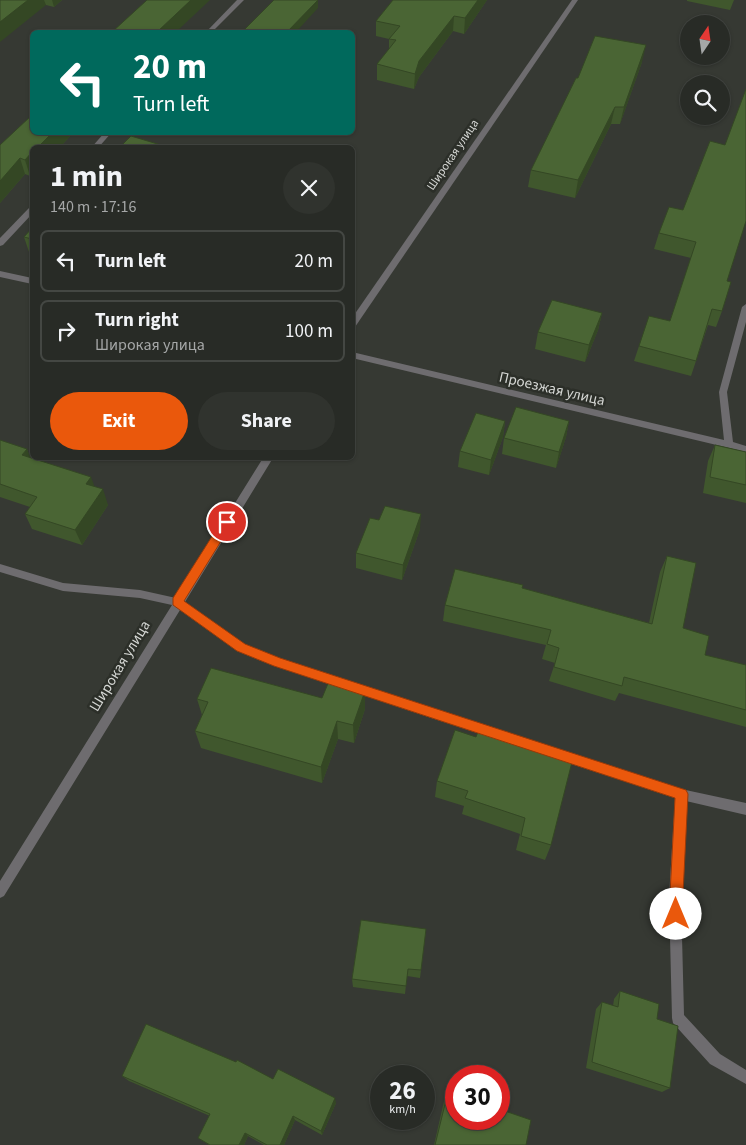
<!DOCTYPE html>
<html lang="en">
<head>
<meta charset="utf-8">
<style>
  body { margin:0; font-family:"Source Sans 3",sans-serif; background:#30332e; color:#f1f3f6; height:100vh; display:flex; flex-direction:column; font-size:19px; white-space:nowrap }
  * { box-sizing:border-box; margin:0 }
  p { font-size:16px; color:#a5a7a7 }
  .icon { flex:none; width:28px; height:28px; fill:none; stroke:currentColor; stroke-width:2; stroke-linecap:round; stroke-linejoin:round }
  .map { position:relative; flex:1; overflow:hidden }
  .details { position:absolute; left:30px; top:145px; width:325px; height:315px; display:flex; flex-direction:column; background:#282b26; border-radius:8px; box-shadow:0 1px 4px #0004,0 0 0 1px #444743 }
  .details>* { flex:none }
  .hud { position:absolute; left:30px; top:30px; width:325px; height:105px; border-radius:8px; box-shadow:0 1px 4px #0004,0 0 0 1px #444743; background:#00695c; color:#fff; overflow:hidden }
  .needle { width:32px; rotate:13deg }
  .tools { position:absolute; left:680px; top:15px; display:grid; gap:10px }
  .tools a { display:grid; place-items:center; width:50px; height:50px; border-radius:50%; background:#282b26; box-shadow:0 1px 4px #0004,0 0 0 1px #444743; font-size:25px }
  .speed { position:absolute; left:370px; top:1065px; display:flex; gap:10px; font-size:25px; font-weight:700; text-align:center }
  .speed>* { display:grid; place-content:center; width:65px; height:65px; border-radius:50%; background:#282b26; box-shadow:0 1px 4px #0004,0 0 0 1px #444743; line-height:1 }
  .speed small { font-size:12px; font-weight:400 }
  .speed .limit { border:8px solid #d22; background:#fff; color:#111 }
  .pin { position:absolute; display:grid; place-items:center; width:42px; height:42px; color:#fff; margin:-21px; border:2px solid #fff; border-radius:50%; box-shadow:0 1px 5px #0007 }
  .me { position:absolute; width:55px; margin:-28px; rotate:0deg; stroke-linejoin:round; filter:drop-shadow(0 0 4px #0008) }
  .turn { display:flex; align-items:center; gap:18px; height:105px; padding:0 20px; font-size:22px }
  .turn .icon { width:65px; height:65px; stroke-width:2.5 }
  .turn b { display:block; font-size:35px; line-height:42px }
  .round { display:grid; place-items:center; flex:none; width:52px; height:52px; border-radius:26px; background:#30332e }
  .head { display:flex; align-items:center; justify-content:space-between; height:85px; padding:0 20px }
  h1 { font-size:30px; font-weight:700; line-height:38px }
  .button { display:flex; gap:10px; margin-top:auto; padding:10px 20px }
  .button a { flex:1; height:58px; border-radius:30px; background:#ea580c; color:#fff; font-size:20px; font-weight:700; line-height:58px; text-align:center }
  .button a+a { background:#30332e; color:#f1f3f6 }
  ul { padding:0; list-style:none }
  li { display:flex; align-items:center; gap:15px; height:62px; margin:0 10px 8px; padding:0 10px; border:2px solid #444743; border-radius:8px }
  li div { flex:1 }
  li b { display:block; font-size:19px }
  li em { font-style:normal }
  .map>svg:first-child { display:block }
</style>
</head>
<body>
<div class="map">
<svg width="746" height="1145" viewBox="0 0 746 1145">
  <rect width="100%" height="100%" fill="#363933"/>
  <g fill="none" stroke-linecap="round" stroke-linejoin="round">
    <!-- street -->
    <g fill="#6e6c6f" fill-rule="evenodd">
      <path d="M237 0H244L212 32H206Z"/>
      <path d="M572 0H578L355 327 352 328V318Z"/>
      <path d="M105 132H112L98 148H91Z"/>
      <path d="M29 208H32V214L3 245 0 246V238Z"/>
      <path d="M0 271 32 278V284L0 277Z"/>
      <path d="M746 304V322L727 392 733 442 746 446V452L352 358V352L724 440 719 392 742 307Z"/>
      <path d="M263 458H273L185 602 245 645 280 659 681 789 746 803V815L686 801 681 897 684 1015 720 1054 746 1070V1084L710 1064 673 1023 672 1018 669 897 675 798 274 666 237 651 180 610 4 896 0 898V881L172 605 140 598 63 591 0 572V564L63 583 140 590 176 598Z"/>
    </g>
  </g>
  <!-- wall -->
  <g fill="#40572d">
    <path d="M0 0H62L54 7 46 5Z"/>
    <path d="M393 0H487L464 34 453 31 419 77 414 89 377 80V64L389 50V39L376 36V21Z"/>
    <path d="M687 0H734L730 10 687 1Z"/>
    <path d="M642 62 620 124H611L575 198 528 187 531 170 578 78Z"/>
    <path d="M32 132H74L59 148H32V173L30 176 25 174 0 203V145Z"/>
    <path d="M725 145 727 281 722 311 716 327 708 325 691 376 634 361 639 346 670 321 691 258 654 249 659 233 683 210Z"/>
    <path d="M32 228V255H30L24 237Z"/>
    <path d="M602 313 598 330 585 362 535 349 538 332Z"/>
    <path d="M505 421 503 437 489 475 458 467 460 451Z"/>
    <path d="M569 421 566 437 556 468 502 454 504 438Z"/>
    <path d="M0 440 27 449 30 458 95 487 108 505 82 545 32 529 25 514 30 507 0 497Z"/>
    <path d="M715 445 746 452V503L703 493 708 461Z"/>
    <path d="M420 529 402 580 356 568V553Z"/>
    <path d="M667 556 683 628 705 655 746 665V727L619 693 615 701 549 681 555 663 542 659 546 645 443 621 445 605 522 588 649 623 660 572Z"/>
    <path d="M365 691V709L354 743 338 739 322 783 201 748 195 731 202 715 197 699 322 698Z"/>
    <path d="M455 730 551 845 545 860 516 850 520 834 462 814 464 806 435 797 437 781Z"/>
    <path d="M361 920 421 970 420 978 407 976 405 994 353 987 352 979Z"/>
    <path d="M620 991 657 1019 670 1088 662 1092 586 1068 596 1009 602 1002 613 1006 614 999Z"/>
    <path d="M122 1076 273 1079 336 1103 322 1135 295 1120 284 1145H264L248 1136 244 1145H209L198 1138 210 1116 129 1081Z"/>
    <path d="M448 1092 526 1145H434L445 1097Z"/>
  </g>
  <!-- shaded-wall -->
  <g fill="#344724">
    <path d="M28 0H44L46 5 0 42V22Z"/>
    <path d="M52 0H62L54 7Z"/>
    <path d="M191 0H210L176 32H157Z"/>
    <path d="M318 0V8L296 32H287Z"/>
    <path d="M478 0H487L464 34 465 18Z"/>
    <path d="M454 16 453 31 419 77 414 89 415 74 419 61Z"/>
    <path d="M646 45 642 62 620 124 624 107Z"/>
    <path d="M615 107 611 124 575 198 578 180Z"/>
    <path d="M53 132H74L59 148H37Z"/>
    <path d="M32 152V173L30 176 25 160Z"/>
    <path d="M20 158 25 174 0 203V181Z"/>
    <path d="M602 313 598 330 585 362 589 345Z"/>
    <path d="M505 421 503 437 489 475 491 460Z"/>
    <path d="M569 421 566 437 556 468 559 452Z"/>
    <path d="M27 449 33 465 22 455Z"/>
    <path d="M91 477 97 493 86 484Z"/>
    <path d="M103 489 108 505 82 545 75 530Z"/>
    <path d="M421 514 420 529 402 580 403 565Z"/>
    <path d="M365 691V709L354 743 353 725Z"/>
    <path d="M337 721 338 739 322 783 321 767Z"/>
    <path d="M335 1098 336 1103 322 1135 321 1131Z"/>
    <path d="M293 1116 295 1120 284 1145H280Z"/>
    <path d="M245 1133 248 1136 244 1145H239Z"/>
  </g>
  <!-- building -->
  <g fill="#4a6534" stroke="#344724">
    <path d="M0 0H28L0 22Z"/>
    <path d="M147 0H191L157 32H112Z"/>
    <path d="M274 0H318L287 32H242Z"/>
    <path d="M393 0H478L465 18 454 16 419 61 415 74 377 64 396 40 389 39 400 26 376 21Z"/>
    <path d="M595 36 646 45 624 107H615L578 180 531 170 576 78H578Z"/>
    <path d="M746 89V221L727 281 731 282 722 311 712 309 696 361 639 346 649 316 670 321 696 242 659 233 669 207 683 210 710 141 725 145Z"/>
    <path d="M32 115V132H53L37 148H32V152L25 160 20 158 0 181V145Z"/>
    <path d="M131 136 171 148H119Z"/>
    <path d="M32 228V239L24 237Z"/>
    <path d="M552 300 602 313 589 345 538 332Z"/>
    <path d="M516 407 569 421 559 452 504 438Z"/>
    <path d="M476 413 505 421 491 460 460 451Z"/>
    <path d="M0 440 27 449 22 455 91 477 86 484 103 489 75 530 25 514 37 497 0 484Z"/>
    <path d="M715 445 746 452V485L710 477Z"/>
    <path d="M385 506 421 514 403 565 356 553 370 518 379 520Z"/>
    <path d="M667 556 696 563 683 628 709 636 705 655 746 665V710L624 677 622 686 554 667 559 648 547 644 551 630 445 605 455 569 523 585 522 588 652 624Z"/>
    <path d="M211 668 322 698 329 681 365 691 353 725 337 721 321 767 195 731 208 702 197 699Z"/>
    <path d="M479 729 573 758 551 845 521 836 525 818 465 798 468 791 437 781 455 730 476 737Z"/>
    <path d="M361 920 426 929 421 970 408 969 406 986 352 979Z"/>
    <path d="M620 991 659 1004 657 1019 678 1026 670 1088 592 1062 602 1002 618 1007Z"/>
    <path d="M146 1024 236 1062 237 1060 273 1079 278 1069 335 1098 321 1131 293 1116 280 1145H267L245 1133 239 1145H210L198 1138 210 1114 122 1076Z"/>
    <path d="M448 1092 456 1095V1119H499V1109L531 1120 526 1145H435Z"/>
  </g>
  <!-- route -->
  <path fill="#ea580c" stroke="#983908" d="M227 517 231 519V525L184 601 245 644 280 658 686 790 688 794 682 914 680 919 676 921 671 919 669 914 675 798 274 666 237 651 173 605V598L223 519Z"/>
  <g text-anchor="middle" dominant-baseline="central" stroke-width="5" stroke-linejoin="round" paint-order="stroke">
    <!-- far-street labels -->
    <g font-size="12" fill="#d5d7d4" stroke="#2c2f29">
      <text transform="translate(453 155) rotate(-56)">Широкая улица</text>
    </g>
    <!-- street labels -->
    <g font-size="15" fill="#d5d7d4" stroke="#2c2f29">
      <text transform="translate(552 389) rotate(13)">Проезжая улица</text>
      <text transform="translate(120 666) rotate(-59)">Широкая улица</text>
    </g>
  </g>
</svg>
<div class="tools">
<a><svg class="needle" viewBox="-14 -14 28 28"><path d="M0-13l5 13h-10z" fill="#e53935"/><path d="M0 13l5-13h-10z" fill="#a5a7a7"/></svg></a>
<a><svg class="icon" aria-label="search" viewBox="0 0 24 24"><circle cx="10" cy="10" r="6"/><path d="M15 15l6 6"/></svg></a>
</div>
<div class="speed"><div>26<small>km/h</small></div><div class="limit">30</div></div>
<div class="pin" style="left:227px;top:522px;background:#d93025"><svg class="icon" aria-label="arrive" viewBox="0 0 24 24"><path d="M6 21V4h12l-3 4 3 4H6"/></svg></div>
<svg class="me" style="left:676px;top:914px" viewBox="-20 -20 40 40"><circle r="19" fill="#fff"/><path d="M0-13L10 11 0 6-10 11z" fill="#ea580c"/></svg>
<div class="hud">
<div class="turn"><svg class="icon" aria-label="left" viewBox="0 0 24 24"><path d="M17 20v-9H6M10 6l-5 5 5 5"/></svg><div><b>20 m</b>Turn left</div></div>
</div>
<section class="details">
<div class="head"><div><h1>1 min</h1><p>140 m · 17:16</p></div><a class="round"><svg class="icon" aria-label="close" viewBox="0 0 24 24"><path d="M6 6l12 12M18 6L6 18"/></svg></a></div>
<ul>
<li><svg class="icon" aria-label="left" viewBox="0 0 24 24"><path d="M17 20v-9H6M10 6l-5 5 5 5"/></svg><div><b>Turn left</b></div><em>20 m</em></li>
<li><svg class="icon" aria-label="right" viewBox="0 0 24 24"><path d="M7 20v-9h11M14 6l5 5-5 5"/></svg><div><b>Turn right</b><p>Широкая улица</p></div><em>100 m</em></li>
</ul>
<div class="button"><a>Exit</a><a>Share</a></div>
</section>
</div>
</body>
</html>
